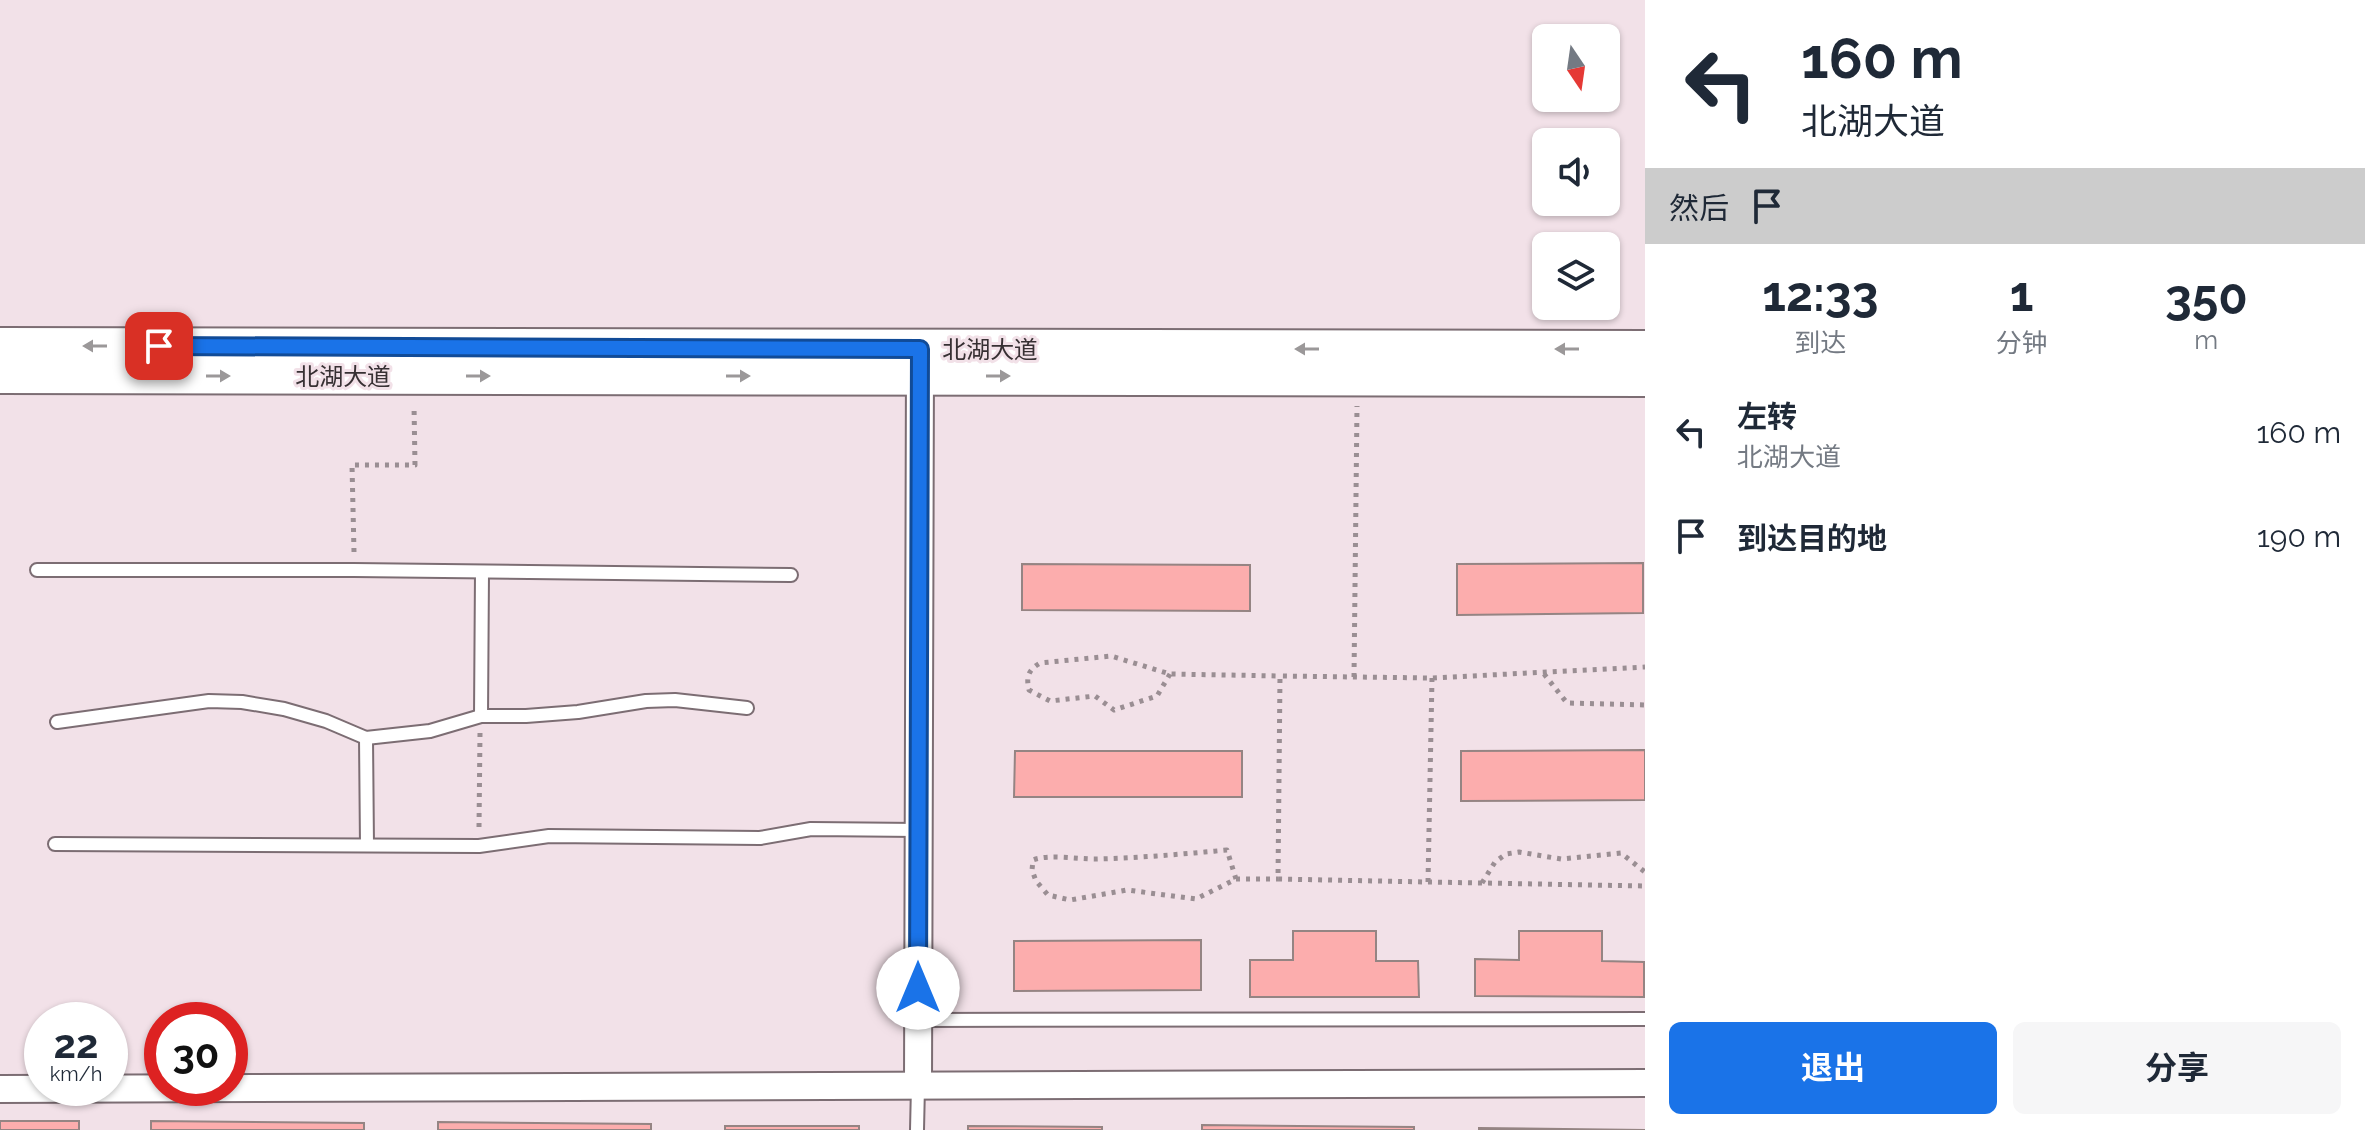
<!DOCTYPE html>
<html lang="zh">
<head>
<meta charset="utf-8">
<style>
  body { margin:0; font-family:Raleway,"Noto Sans SC",sans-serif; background:#f6f6f7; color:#1f2937; height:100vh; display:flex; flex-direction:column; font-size:30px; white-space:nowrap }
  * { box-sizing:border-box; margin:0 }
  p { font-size:26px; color:#747a83 }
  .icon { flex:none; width:44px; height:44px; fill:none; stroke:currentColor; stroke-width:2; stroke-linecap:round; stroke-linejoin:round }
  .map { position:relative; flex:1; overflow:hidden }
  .details { display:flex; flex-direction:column; background:#fff; width:720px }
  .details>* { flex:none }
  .banner { background:#fff; color:#1f2937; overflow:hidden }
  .needle { width:52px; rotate:167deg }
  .controls { position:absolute; left:1532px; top:24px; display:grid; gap:16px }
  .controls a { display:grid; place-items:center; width:88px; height:88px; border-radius:12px; background:#fff; box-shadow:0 2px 6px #0004; font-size:40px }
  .speed { position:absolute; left:24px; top:1002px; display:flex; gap:16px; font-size:40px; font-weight:700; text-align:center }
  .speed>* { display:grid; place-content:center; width:104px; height:104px; border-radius:50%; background:#fff; box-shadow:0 2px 6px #0004; line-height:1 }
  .speed small { font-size:20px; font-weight:400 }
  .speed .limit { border:12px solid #d22; background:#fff; color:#111 }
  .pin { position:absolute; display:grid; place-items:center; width:68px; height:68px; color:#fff; margin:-34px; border-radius:16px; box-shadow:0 4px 12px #0006 }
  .me { position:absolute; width:88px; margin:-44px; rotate:0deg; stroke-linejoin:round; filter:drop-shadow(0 0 6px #0008) }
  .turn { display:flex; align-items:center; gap:28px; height:168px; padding:0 24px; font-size:36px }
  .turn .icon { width:104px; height:104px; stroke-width:2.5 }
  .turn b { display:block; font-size:56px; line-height:68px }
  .then { display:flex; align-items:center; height:76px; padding:0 24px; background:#0003; gap:16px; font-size:30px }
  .eta { display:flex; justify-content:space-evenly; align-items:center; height:136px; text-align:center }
  .eta b { font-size:48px; font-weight:700; line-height:56px }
  .cta { display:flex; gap:16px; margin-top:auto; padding:16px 24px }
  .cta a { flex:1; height:92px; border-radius:12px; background:#1a73e8; color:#fff; font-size:32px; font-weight:700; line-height:92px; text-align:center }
  .cta a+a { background:#f6f6f7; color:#1f2937 }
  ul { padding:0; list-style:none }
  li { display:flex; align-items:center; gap:24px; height:104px; padding:0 24px }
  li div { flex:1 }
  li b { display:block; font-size:30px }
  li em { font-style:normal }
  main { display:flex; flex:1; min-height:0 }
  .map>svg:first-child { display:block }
</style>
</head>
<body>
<main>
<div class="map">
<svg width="1645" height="1130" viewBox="0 0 1645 1130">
  <rect width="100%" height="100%" fill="#f2e1e8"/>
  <!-- building -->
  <g fill="#fcadad" stroke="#958483" stroke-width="2">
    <path d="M1643 563V613L1457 615V564Z"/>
    <path d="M1022 564 1250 565V611L1022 610Z"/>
    <path d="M1645 750V800L1461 801V751Z"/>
    <path d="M1015 751H1242V797H1014Z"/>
    <path d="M1293 931H1376V961H1418L1419 997H1250V960H1293Z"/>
    <path d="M1519 931H1602V961L1644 962V997L1475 996V959L1519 960Z"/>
    <path d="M1201 940V990L1014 991V941Z"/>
    <rect x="0" y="1121" width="79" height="9"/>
    <path d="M151 1121 364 1123V1130H151Z"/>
    <path d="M438 1122 651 1124V1130H438Z"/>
    <path d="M1202 1125 1414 1127V1130H1202Z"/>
    <rect x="725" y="1126" width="134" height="4"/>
    <path d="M968 1126 1102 1127V1130H968Z"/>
    <path d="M1479 1128 1645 1130H1479Z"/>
  </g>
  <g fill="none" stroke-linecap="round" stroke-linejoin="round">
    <!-- service casing -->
    <g stroke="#7c6d73" stroke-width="16">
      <g id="service">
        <path d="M37 570H354L791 575"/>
        <path d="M481 716 482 572"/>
        <path d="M57 722 209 701 242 702 284 709 326 721 366 738 367 845"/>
        <path d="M366 738 430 731 481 716H526L578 712 646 701 675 700 747 708"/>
        <path d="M55 844 479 846 549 836 760 838 811 829 919 830"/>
        <path d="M918 1020 1645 1019"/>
        <path d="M917 1130 918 1086"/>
      </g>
    </g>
    <!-- minor casing -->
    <g stroke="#7c6d73" stroke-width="30">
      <g id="minor">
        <path d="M918 1086 920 361"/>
        <path d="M0 1089 1645 1083"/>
      </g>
    </g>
    <!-- secondary casing -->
    <g stroke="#7c6d73" stroke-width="40">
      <g id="secondary">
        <path d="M0 346 1645 349"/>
        <path d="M0 375 1645 378"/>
      </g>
    </g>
    <!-- path -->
    <g stroke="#9a8e93" stroke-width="5" stroke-dasharray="4 6" stroke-linecap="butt">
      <path d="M354 552 352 465H415L414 405"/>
      <path d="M1170 674 1157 696 1114 710 1095 696 1050 701 1029 690C1026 677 1028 670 1040 663L1111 656 1170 674 1280 676"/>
      <path d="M1544 674 1567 703 1645 705"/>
      <path d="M1354 677 1357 406"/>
      <path d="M1432 678 1428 882 1278 879 1280 676 1432 678 1645 667"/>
      <path d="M479 827 480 733"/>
      <path d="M1236 879 1227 850C1183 854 1139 858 1095 859 1077 859 1048 854 1033 860L1032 870 1036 881 1048 895 1070 900 1127 890 1196 899 1236 879H1278"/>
      <path d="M1428 882 1645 886"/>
      <path d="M1482 883 1495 862 1506 854 1519 852 1561 859 1621 853 1645 872"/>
    </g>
    <!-- service -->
    <use href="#service" stroke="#fff" stroke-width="12"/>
    <!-- minor -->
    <use href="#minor" stroke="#fff" stroke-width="26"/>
    <!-- secondary -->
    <use href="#secondary" stroke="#fff" stroke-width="36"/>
  </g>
  <!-- one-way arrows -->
  <defs><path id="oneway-solid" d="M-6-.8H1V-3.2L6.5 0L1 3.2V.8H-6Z" transform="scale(2)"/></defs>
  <g fill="#9b9899">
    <use href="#oneway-solid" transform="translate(95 346) rotate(-180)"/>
    <use href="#oneway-solid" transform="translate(1307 349) rotate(-180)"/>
    <use href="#oneway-solid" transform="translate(1567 349) rotate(-180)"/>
    <use href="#oneway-solid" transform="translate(218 376)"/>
    <use href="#oneway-solid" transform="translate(478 376)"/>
    <use href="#oneway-solid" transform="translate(738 376)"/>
    <use href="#oneway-solid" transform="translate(998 376)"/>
  </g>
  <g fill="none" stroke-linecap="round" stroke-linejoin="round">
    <!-- route casing -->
    <g stroke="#114b97" stroke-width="20">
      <path id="route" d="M159 346 920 349 918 988"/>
    </g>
    <!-- route -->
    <use href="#route" stroke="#1a73e8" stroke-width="14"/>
  </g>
  <g text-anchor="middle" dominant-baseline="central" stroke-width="6" stroke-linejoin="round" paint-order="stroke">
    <!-- street labels -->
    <g font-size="24" fill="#373033" stroke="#f2e1e8">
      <text x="990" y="349">北湖大道</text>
      <text x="343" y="376">北湖大道</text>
    </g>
  </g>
</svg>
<div class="controls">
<a><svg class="needle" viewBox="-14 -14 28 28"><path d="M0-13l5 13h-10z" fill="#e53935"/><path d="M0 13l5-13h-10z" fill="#747a83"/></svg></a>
<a><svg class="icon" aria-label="sound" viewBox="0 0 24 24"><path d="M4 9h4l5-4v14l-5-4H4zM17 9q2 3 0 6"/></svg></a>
<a><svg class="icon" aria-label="layers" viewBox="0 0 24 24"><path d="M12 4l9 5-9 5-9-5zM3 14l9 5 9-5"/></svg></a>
</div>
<div class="speed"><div>22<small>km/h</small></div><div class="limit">30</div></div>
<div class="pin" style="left:159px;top:346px;background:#d93025"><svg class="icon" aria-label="arrive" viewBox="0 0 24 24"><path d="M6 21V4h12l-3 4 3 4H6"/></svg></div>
<svg class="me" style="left:918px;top:988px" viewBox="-20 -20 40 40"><circle r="19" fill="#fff"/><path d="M0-13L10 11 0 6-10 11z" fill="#1a73e8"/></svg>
</div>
<section class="details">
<div class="banner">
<div class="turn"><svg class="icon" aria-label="left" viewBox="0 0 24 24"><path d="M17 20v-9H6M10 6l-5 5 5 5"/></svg><div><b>160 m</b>北湖大道</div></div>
<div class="then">然后<svg class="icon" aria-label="arrive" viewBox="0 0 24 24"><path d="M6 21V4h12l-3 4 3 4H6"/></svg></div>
</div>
<div class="eta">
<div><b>12:33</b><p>到达</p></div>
<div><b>1</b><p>分钟</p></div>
<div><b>350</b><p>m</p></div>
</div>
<ul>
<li><svg class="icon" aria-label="left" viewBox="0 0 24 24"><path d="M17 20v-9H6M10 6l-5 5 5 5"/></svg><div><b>左转</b><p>北湖大道</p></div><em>160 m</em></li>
<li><svg class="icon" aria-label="arrive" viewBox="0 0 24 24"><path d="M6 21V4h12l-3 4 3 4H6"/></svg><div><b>到达目的地</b></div><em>190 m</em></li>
</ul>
<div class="cta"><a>退出</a><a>分享</a></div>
</section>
</main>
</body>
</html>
